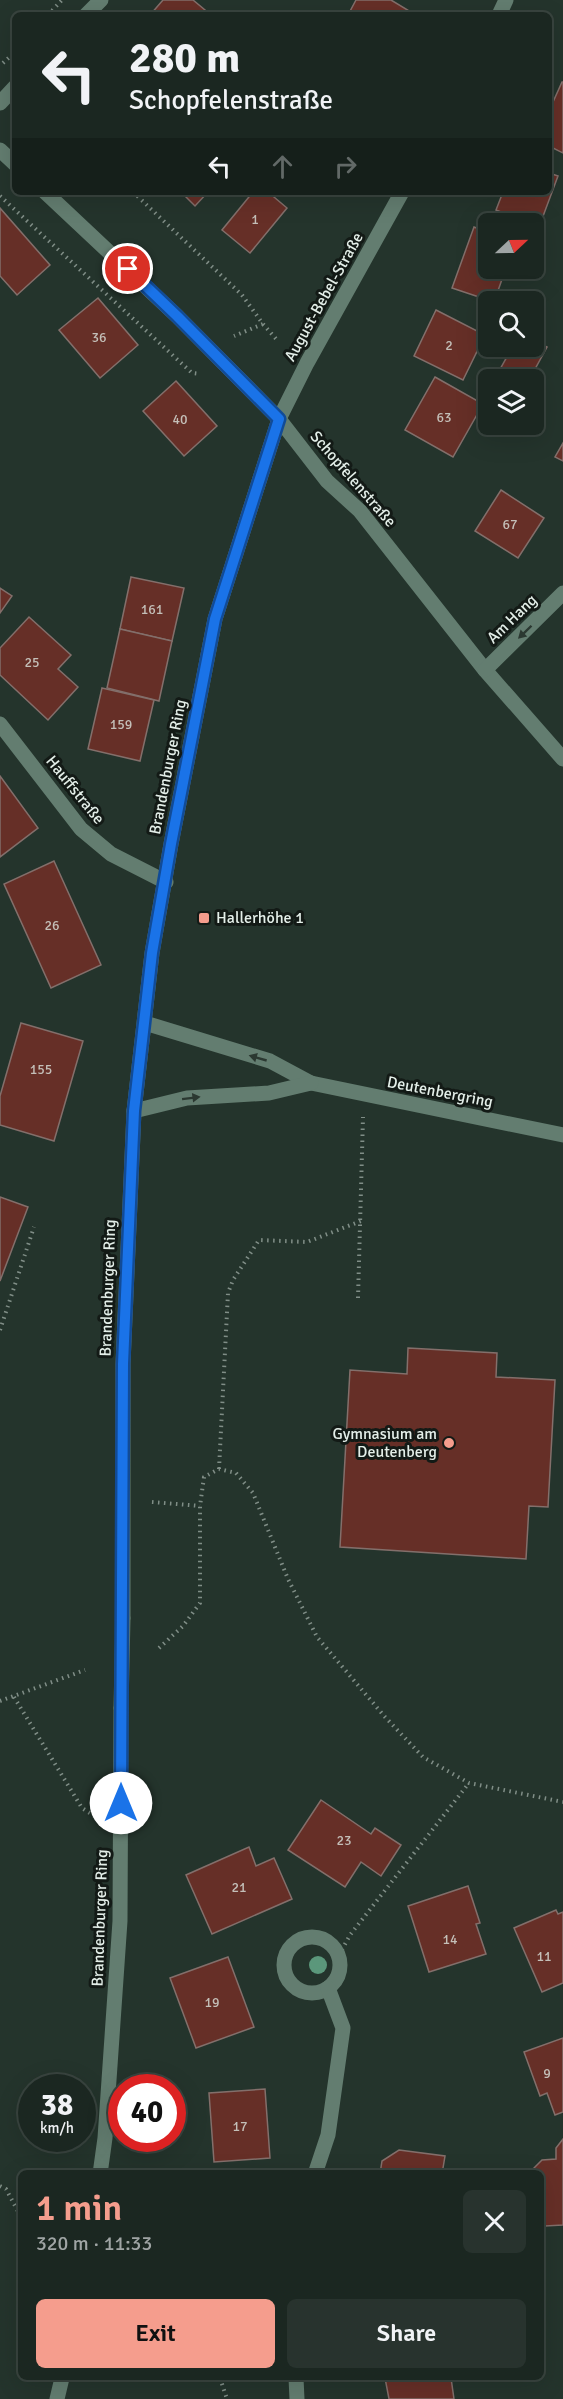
<!DOCTYPE html>
<html lang="en">
<head>
<meta charset="utf-8">
<style>
  body { margin:0; font-family:Signika,sans-serif; background:#28332e; color:#f1f3f6; height:100vh; display:flex; flex-direction:column; font-size:22px; white-space:nowrap }
  * { box-sizing:border-box; margin:0 }
  p { font-size:20px; color:#a0a5a5 }
  .icon { flex:none; width:33px; height:33px; fill:none; stroke:currentColor; stroke-width:2; stroke-linecap:round; stroke-linejoin:round }
  .map { position:relative; flex:1; overflow:hidden }
  .details { position:absolute; left:18px; top:2170px; width:526px; height:210px; display:flex; flex-direction:column; background:#1b2721; border-radius:9px; box-shadow:0 6px 24px #0002,0 0 0 2px #39443f }
  .details>* { flex:none }
  .top-card { position:absolute; left:12px; top:12px; width:540px; height:183px; border-radius:9px; box-shadow:0 6px 24px #0002,0 0 0 2px #39443f; background:#1b2721; color:#f1f3f6; overflow:hidden }
  .needle { width:39px; rotate:68deg }
  .controls { position:absolute; left:478px; top:213px; display:grid; gap:12px }
  .controls a { display:grid; place-items:center; width:66px; height:66px; border-radius:9px; background:#1b2721; box-shadow:0 6px 24px #0002,0 0 0 2px #39443f; font-size:30px }
  .speed { position:absolute; left:18px; top:2074px; display:flex; gap:12px; font-size:30px; font-weight:700; text-align:center }
  .speed>* { display:grid; place-content:center; width:78px; height:78px; border-radius:50%; background:#1b2721; box-shadow:0 6px 24px #0002,0 0 0 2px #39443f; line-height:1 }
  .speed small { font-size:15px; font-weight:400 }
  .speed .limit { border:9px solid #d22; background:#fff; color:#111 }
  .pin { position:absolute; display:grid; place-items:center; width:51px; height:51px; color:#fff; margin:-26px; border:3px solid #fff; border-radius:50%; box-shadow:0 2px 6px #0007 }
  .me { position:absolute; width:66px; margin:-33px; rotate:0deg; stroke-linejoin:round; filter:drop-shadow(0 0 4px #0008) }
  .turn { display:flex; align-items:center; gap:21px; height:126px; padding:0 18px; font-size:27px }
  .turn .icon { width:78px; height:78px; stroke-width:2.5 }
  .turn b { display:block; font-size:42px; line-height:51px }
  .lanes { display:flex; align-items:center; height:57px; padding:0 18px; background:#0003; justify-content:center; gap:30px; direction:ltr }
  .lanes .off { opacity:.35 }
  .round { display:grid; place-items:center; flex:none; width:63px; height:63px; border-radius:9px; background:#28332e }
  .headline { display:flex; align-items:center; justify-content:space-between; height:102px; padding:0 18px }
  h1 { font-size:36px; font-weight:600; line-height:45px; color:#f59d8d }
  .primary-button { display:flex; gap:12px; margin-top:auto; padding:12px 18px }
  .primary-button a { flex:1; height:69px; border-radius:9px; background:#f59d8d; color:#111; font-size:24px; font-weight:600; line-height:69px; text-align:center }
  .primary-button a+a { background:#28332e; color:#f1f3f6 }
  .map>svg:first-child { display:block }
</style>
</head>
<body>
<div class="map">
<svg width="563" height="2399" viewBox="0 0 563 2399">
  <rect width="100%" height="100%" fill="#24342c"/>
  <!-- building -->
  <g fill="#662f27" stroke="#836f6b" stroke-width="1.5">
    <path d="M163 0H193L211 15H150Z"/>
    <path d="M356 0H391L411 12 410 15H348Z"/>
    <path d="M562 82H563V153L549 146V111Z"/>
    <path d="M549 173 558 176 539 227 496 210 503 192H549Z"/>
    <path d="M181 192H208L195 206Z"/>
    <path d="M253 192H268L287 208 250 253 222 230Z"/>
    <path d="M0 208 50 265 17 295 0 276Z"/>
    <path d="M474 227 489 233V268H506L494 302 452 288Z"/>
    <path d="M98 298 138 345 100 378 59 330Z"/>
    <path d="M436 310 485 335 463 380 414 356Z"/>
    <path d="M534 340 547 347 529 380H494L513 346H534Z"/>
    <path d="M435 377 483 404 453 457 405 430Z"/>
    <path d="M176 381 217 426 184 456 143 411Z"/>
    <path d="M563 443V461L555 457Z"/>
    <path d="M501 490 544 518 518 558 475 531Z"/>
    <path d="M131 577 184 588 172 641 120 629Z"/>
    <path d="M0 588 12 596 0 613Z"/>
    <path d="M29 617 71 655 58 669 78 687 48 720 0 675V648Z"/>
    <path d="M120 629 172 641 159 701 107 688Z"/>
    <path d="M102 688 154 700 140 761 88 749Z"/>
    <path d="M0 776 38 828 0 857Z"/>
    <path d="M54 861 101 965 51 988 4 884Z"/>
    <path d="M21 1023 83 1041 54 1141 0 1125V1096Z"/>
    <path d="M0 1197 28 1207 0 1281Z"/>
    <path d="M408 1348 497 1353 496 1377 555 1380 548 1507 529 1506 526 1559 340 1547 350 1370 407 1374Z"/>
    <path d="M321 1800 371 1834 375 1828 401 1845 381 1876 361 1862 345 1887 288 1850Z"/>
    <path d="M249 1847 256 1866 274 1858 292 1899 212 1934 186 1875Z"/>
    <path d="M468 1886 480 1923 476 1924 486 1954 429 1972 408 1906Z"/>
    <path d="M556 1910 558 1914 563 1912V1983L542 1992 514 1928Z"/>
    <path d="M228 1957 254 2027 196 2048 170 1978Z"/>
    <path d="M563 2038V2112L555 2115 547 2093 540 2096 524 2052Z"/>
    <path d="M265 2089 270 2158 214 2162 209 2093Z"/>
    <path d="M563 2139V2225L545 2226 542 2174H535L534 2168 542 2160 556 2159V2148Z"/>
    <path d="M399 2150 445 2156 442 2174H380L382 2161Z"/>
    <path d="M385 2378H451L454 2399H389Z"/>
  </g>
  <g fill="none" stroke-linecap="round" stroke-linejoin="round">
    <!-- path -->
    <g stroke="#808e87" stroke-width="4" stroke-dasharray="1.5 4.5" stroke-linecap="butt">
      <path d="M48 15 62 0"/>
      <path d="M3 63 15 52"/>
      <path d="M133 192 242 295 263 324 234 336"/>
      <path d="M0 196 192 373 200 374"/>
      <path d="M263 324 277 340"/>
      <path d="M358 1298 363 1117"/>
      <path d="M0 1330 34 1227"/>
      <path d="M219 1469 228 1293 233 1280 259 1240 307 1242 361 1221"/>
      <path d="M152 1502 200 1506"/>
      <path d="M159 1648 183 1626 200 1603V1506L204 1477 219 1469 236 1473 253 1493 288 1579 317 1637 385 1717 423 1757 469 1783 563 1802"/>
      <path d="M14 1697 82 1808 96 1817"/>
      <path d="M0 1701 85 1670"/>
      <path d="M339 1955 350 1935 469 1783"/>
      <path d="M0 2186 6 2189 21 2217"/>
      <path d="M220 2378 227 2399"/>
    </g>
    <!-- minor -->
    <g stroke="#637d70" stroke-width="15">
      <path d="M86 15 101 0"/>
      <path d="M499 15 506 0"/>
      <path d="M0 103 15 87"/>
      <path d="M0 150 15 164"/>
      <path d="M45 192 177 316 279 419 327 481 360 511 485 670 563 759"/>
      <path d="M485 670 563 593"/>
      <path d="M0 724 81 829 111 854 166 882"/>
      <path d="M145 1023 270 1061 311 1083 563 1135"/>
      <path d="M134 1111 187 1098 269 1093 311 1083"/>
      <path d="M123 1618V1364L134 1111 152 953 171 844 215 619 279 419 307 363 402 192"/>
      <circle cx="312" cy="1965" r="28"/>
      <path d="M100 2174 105 2138 120 1921 121 1708"/>
      <path d="M315 2174 328 2135 343 2028 328 1988"/>
      <path d="M296 2378 297 2399"/>
      <path d="M57 2399 62 2378"/>
    </g>
    <!-- minor-bridge -->
    <path stroke="#637d70" stroke-width="15" d="M121 1708 123 1618"/>
  </g>
  <!-- trees -->
  <circle fill="#5b977b" cx="318" cy="1965" r="9"/>
  <!-- one-way arrows -->
  <defs><path id="oneway-solid" d="M-6-.8H1V-3.2L6.5 0L1 3.2V.8H-6Z" transform="scale(1.5)"/></defs>
  <g fill="#2b3831">
    <use href="#oneway-solid" transform="translate(525 632) rotate(136)"/>
    <use href="#oneway-solid" transform="translate(258 1058) rotate(-164)"/>
    <use href="#oneway-solid" transform="translate(191 1098) rotate(-7)"/>
  </g>
  <g fill="none" stroke-linecap="round" stroke-linejoin="round">
    <!-- route casing -->
    <g stroke="#114b97" stroke-width="15">
      <path id="route" d="M121 1803 123 1364 134 1111 152 953 171 844 215 619 279 419 177 316 128 269"/>
    </g>
    <!-- route -->
    <use href="#route" stroke="#1a73e8" stroke-width="10"/>
  </g>
  <!-- markers -->
  <g fill="#f59d8d" stroke="#131a16" stroke-width="2">
    <rect x="198" y="912" width="12" height="12" rx="3"/>
    <circle cx="449" cy="1443" r="6"/>
  </g>
  <g text-anchor="middle" dominant-baseline="central" stroke-width="6" stroke-linejoin="round" paint-order="stroke">
    <!-- number labels -->
    <g font-size="14" fill="#c4bfb8">
      <text x="255" y="219">1</text>
      <text x="99" y="337">36</text>
      <text x="449" y="345">2</text>
      <text x="444" y="417">63</text>
      <text x="180" y="419">40</text>
      <text x="510" y="524">67</text>
      <text x="152" y="609">161</text>
      <text x="32" y="662">25</text>
      <text x="121" y="724">159</text>
      <text x="52" y="925">26</text>
      <text x="41" y="1069">155</text>
      <text x="344" y="1840">23</text>
      <text x="239" y="1887">21</text>
      <text x="450" y="1939">14</text>
      <text x="544" y="1956">11</text>
      <text x="212" y="2002">19</text>
      <text x="547" y="2073">9</text>
      <text x="240" y="2126">17</text>
    </g>
    <!-- street labels -->
    <g font-size="16" fill="#e4efe9" stroke="#131a16">
      <text transform="translate(324 297) rotate(-61)">August-Bebel-Straße</text>
      <text transform="translate(353 479) rotate(49)">Schopfelenstraße</text>
      <text transform="translate(512 619) rotate(-44)">Am Hang</text>
      <text transform="translate(168 767) rotate(-79)">Brandenburger Ring</text>
      <text transform="translate(75 790) rotate(51)">Hauffstraße</text>
      <text transform="translate(440 1092) rotate(11)">Deutenbergring</text>
      <text transform="translate(108 1288) rotate(-88)">Brandenburger Ring</text>
      <text transform="translate(100 1918) rotate(-88)">Brandenburger Ring</text>
    </g>
    <!-- poi labels -->
    <g font-size="16" fill="#e4efe9" stroke="#131a16" text-anchor="start">
      <text x="216" y="918">Hallerhöhe 1</text>
      <text x="437" y="1434" text-anchor="end">Gymnasium am<tspan x="437" dy="18">Deutenberg</tspan></text>
    </g>
  </g>
</svg>
<div class="controls">
<a><svg class="needle" viewBox="-14 -14 28 28"><path d="M0-13l5 13h-10z" fill="#e53935"/><path d="M0 13l5-13h-10z" fill="#a0a5a5"/></svg></a>
<a><svg class="icon" aria-label="search" viewBox="0 0 24 24"><circle cx="10" cy="10" r="6"/><path d="M15 15l6 6"/></svg></a>
<a><svg class="icon" aria-label="layers" viewBox="0 0 24 24"><path d="M12 4l9 5-9 5-9-5zM3 14l9 5 9-5"/></svg></a>
</div>
<div class="speed"><div>38<small>km/h</small></div><div class="limit">40</div></div>
<div class="pin" style="left:128px;top:269px;background:#d93025"><svg class="icon" aria-label="arrive" viewBox="0 0 24 24"><path d="M6 21V4h12l-3 4 3 4H6"/></svg></div>
<svg class="me" style="left:121px;top:1803px" viewBox="-20 -20 40 40"><circle r="19" fill="#fff"/><path d="M0-13L10 11 0 6-10 11z" fill="#1a73e8"/></svg>
<div class="top-card">
<div class="turn"><svg class="icon" aria-label="left" viewBox="0 0 24 24"><path d="M17 20v-9H6M10 6l-5 5 5 5"/></svg><div><b>280 m</b>Schopfelenstraße</div></div>
<div class="lanes"><svg class="icon" aria-label="left" viewBox="0 0 24 24"><path d="M17 20v-9H6M10 6l-5 5 5 5"/></svg><svg class="icon off" aria-label="ahead" viewBox="0 0 24 24"><path d="M12 20V5M6 11l6-6 6 6"/></svg><svg class="icon off" aria-label="right" viewBox="0 0 24 24"><path d="M7 20v-9h11M14 6l5 5-5 5"/></svg></div>
</div>
<section class="details">
<div class="headline"><div><h1>1 min</h1><p>320 m · 11:33</p></div><a class="round"><svg class="icon" aria-label="close" viewBox="0 0 24 24"><path d="M6 6l12 12M18 6L6 18"/></svg></a></div>
<div class="primary-button"><a>Exit</a><a>Share</a></div>
</section>
</div>
</body>
</html>
